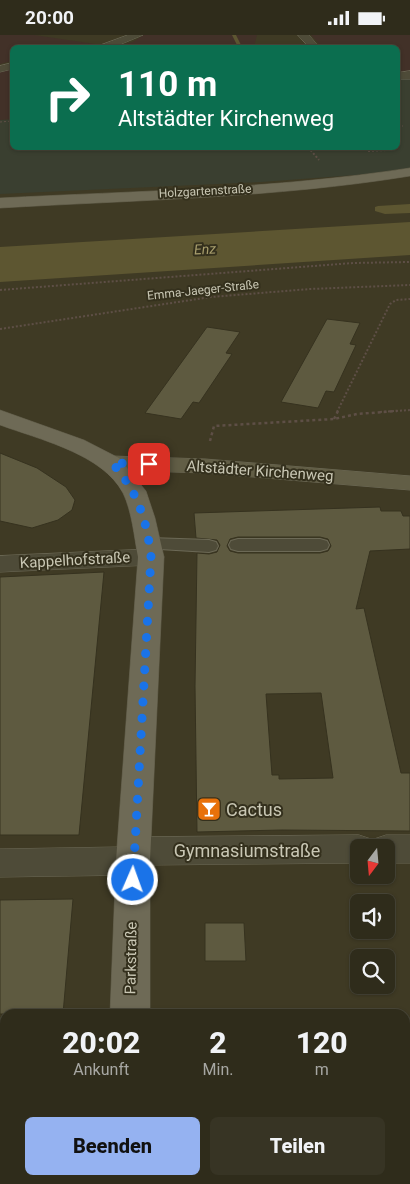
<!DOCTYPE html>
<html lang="de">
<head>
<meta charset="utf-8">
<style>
  body { margin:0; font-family:Roboto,sans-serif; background:#373424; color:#f1f3f6; height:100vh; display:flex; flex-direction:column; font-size:19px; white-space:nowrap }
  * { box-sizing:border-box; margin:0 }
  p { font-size:16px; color:#a7a7a3 }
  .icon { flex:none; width:28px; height:28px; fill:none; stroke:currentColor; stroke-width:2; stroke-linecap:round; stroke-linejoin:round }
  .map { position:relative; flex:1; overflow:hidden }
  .panel { position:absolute; left:0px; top:974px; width:410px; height:176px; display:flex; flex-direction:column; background:#2f2c1b; border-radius:15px 15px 0 0; box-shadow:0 1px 4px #0004,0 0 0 1px #4a483a }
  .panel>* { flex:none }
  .banner { position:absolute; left:10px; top:10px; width:390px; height:105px; border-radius:8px; box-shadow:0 1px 4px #0004,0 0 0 1px #4a483a; background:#0b6e4f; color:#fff; overflow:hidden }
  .needle { width:32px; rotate:196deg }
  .buttons { position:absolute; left:350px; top:804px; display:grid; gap:10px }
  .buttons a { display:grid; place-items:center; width:45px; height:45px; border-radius:8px; background:#2f2c1b; box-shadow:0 1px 4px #0004,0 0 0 1px #4a483a; font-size:25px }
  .pin { position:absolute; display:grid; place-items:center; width:42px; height:42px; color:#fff; margin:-21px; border-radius:10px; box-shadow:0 2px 8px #0006 }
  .me { position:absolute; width:55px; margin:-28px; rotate:2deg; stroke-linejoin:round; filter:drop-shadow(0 0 4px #0008) }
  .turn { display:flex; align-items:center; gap:18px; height:105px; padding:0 25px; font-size:22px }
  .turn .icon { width:65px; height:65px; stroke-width:2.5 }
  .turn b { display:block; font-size:35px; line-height:42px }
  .eta { display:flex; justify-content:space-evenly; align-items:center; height:85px; text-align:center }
  .eta b { font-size:30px; font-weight:800; line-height:35px }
  .action { display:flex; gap:10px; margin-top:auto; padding:10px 25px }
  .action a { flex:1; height:58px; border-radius:8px; background:#95b2f1; color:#111; font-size:20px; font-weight:800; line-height:58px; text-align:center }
  .action a+a { background:#373424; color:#f1f3f6 }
  .status { display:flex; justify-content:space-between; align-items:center; height:35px; padding:0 25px; background:#2f2c1b; direction:ltr }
  .status svg { height:14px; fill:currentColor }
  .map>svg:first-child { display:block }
</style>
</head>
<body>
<div class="status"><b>20:00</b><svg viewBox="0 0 49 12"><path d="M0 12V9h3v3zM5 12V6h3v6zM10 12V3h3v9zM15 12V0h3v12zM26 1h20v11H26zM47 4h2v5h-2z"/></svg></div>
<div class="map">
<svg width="410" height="1149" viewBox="0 0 410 1149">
  <rect width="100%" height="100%" fill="#3f3a24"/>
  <!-- medical -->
  <path fill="#3a3f30" d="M398 44H410V136L261 147 0 159V85L12 84V112H398Z"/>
  <!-- green -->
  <g fill="#423128">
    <path d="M0 0H34L102 10 86 12H12V26L0 29Z"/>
    <path d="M143 0H257L254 12H113L133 7Z"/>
    <path d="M311 0H410V37H398V12H322Z"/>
    <path d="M12 34V84L0 85V37Z"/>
  </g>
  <!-- water -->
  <g fill="#5d5631">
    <path d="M410 169V178L385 179 375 176V172L378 171Z"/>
    <path d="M410 187V220L0 247V212Z"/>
  </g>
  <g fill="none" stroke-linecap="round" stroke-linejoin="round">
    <!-- stream -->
    <path fill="#5d5631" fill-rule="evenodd" d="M232 0H236L242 12H238Z"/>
  </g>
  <!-- building -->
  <g fill="#5e5a40" stroke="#36321f" fill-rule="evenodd">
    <path d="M327 284 360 288 350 309 356 310 334 357 326 356 318 373 281 367Z"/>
    <path d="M207 292 240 297 226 318 232 319 199 368 193 367 181 384 145 378Z"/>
    <path d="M0 418 37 433 66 452 75 465 72 475 58 485 32 493 0 486Z"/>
    <path d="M380 472 381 476H401L403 481H410V514L370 516 356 574 364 573 401 738H410V796L282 795 197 797 195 651 197 518 209 519 217 517 220 510 217 505 196 503 194 478ZM238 502H320L328 504 331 511 328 516 320 518H238L230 516 227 511 230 504ZM321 658 333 743 279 744V740H272L266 659Z"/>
    <path d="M104 537 79 800H0V542Z"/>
    <path d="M73 864 63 979H0V865Z"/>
    <path d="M205 888H244L246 926H205Z"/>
  </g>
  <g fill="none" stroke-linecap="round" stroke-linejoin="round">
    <!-- service casing -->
    <g stroke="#6c6956" stroke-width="2">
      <g id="service">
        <path d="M150 503 209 505 216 507 218 511 216 515 209 517 143 513 141 509 143 505Z"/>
        <path d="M238 504H320L327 506 329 510 327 514 320 516H238L231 514 229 510 231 506Z"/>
      </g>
    </g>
    <!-- minor casing -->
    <g stroke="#6c6956" stroke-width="1">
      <g id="minor">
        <path d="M298 0H309L319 12H309Z"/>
        <path d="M410 36V44H398V38Z"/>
        <path d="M151 514 160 516 164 522 160 528 151 530 0 537V521Z"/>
        <path d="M359 800 371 804 372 807 374 804 386 800H410V828H386V812H359V828L148 830 145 836 133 840 0 842V814L119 812 122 806 134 802Z"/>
      </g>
    </g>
    <!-- tertiary casing -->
    <g stroke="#6c6956" stroke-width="1">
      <g id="tertiary">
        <path d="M128 0H143L114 12H100L101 10Z"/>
        <path d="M12 28V34L0 37V31Z"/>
      </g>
    </g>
    <!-- secondary casing -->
    <g stroke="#6c6956" stroke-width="1">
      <path id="secondary" d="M111 421 205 424 410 441V455L205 438 111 435 103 433 99 428 103 423Z"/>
    </g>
    <!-- primary casing -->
    <g stroke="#5b5744" stroke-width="1">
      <g id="primary">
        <path d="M410 133V141C275 163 136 165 0 173V163C136 156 275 154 410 133Z"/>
        <path d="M0 375 84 405 119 423 146 456 155 483 164 522 150 826V979H110L116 826 138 522C134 501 132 477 123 458 103 419 38 404 0 390Z"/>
        <rect x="103" y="1145" width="44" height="4"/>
      </g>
    </g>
    <!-- path-far2 -->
    <g stroke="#5e4f46" stroke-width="1" stroke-dasharray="2 2" stroke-linecap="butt">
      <path d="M0 87 12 86"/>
      <path d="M398 91H403"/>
    </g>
    <!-- path-far1 -->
    <g stroke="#5e4f46" stroke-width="2" stroke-dasharray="2 2" stroke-linecap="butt">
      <path d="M308 112 319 125"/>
      <path d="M368 116 387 115"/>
      <path d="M0 255 353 228 410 227"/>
      <path d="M0 294 211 262 310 254 410 250"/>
      <path d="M337 377 390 269 396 265 410 264"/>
      <path d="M380 377 410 375"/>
    </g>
    <!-- path -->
    <g stroke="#5e4f46" stroke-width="2.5" stroke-dasharray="3 3" stroke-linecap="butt">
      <path d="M334 384 338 376"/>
      <path d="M210 406 214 391 334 384 357 379 397 376"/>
    </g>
    <!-- service -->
    <use href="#service" fill="#4e4b38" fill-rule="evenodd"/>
    <!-- minor -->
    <use href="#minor" fill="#4e4b38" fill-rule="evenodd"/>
    <!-- tertiary -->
    <use href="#tertiary" fill="#4e4b38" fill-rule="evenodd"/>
    <!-- secondary -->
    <use href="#secondary" fill="#625e46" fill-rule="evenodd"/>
    <!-- primary -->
    <use href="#primary" fill="#6e6a56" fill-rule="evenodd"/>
  </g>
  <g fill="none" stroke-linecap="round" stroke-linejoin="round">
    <!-- route -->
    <path stroke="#1a73e8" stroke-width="9" stroke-dasharray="0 16.2" d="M133 845 151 522C147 485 137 455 112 428L149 429"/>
  </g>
  <!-- icons -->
  <defs>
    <g id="bar-square" transform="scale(1.25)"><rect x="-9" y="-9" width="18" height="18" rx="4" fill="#e8710a" stroke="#34301d"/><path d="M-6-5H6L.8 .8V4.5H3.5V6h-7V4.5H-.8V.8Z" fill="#fff"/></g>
  </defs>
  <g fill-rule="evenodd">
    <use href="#bar-square" x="209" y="774"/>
  </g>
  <g text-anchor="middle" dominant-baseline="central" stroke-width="4" stroke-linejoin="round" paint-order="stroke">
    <!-- far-street labels -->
    <g font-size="12" fill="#c9c7b4" stroke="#34301d">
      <text transform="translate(205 156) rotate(-3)">Holzgartenstraße</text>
      <text transform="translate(203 255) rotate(-6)">Emma-Jaeger-Straße</text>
    </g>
    <!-- far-water labels -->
    <g font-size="14" font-style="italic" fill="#a89e6d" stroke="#34301d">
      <text transform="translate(205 214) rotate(-3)">Enz</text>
    </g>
    <!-- street labels -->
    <g font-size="15" fill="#c9c7b4" stroke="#34301d">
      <text transform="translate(260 436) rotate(4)">Altstädter Kirchenweg</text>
      <text transform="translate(75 525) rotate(-3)">Kappelhofstraße</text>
      <text transform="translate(131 923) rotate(-89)">Parkstraße</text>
    </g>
    <!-- near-poi labels -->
    <g font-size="18" fill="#c9c7b4" stroke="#34301d" text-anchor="start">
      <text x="226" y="774">Cactus</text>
    </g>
    <!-- near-street labels -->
    <g font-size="18" fill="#c9c7b4" stroke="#34301d">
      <text x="247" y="815">Gymnasiumstraße</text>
    </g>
  </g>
</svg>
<div class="buttons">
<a><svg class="needle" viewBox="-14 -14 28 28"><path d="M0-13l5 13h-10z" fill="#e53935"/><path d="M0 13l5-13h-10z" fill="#a7a7a3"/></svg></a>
<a><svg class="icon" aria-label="sound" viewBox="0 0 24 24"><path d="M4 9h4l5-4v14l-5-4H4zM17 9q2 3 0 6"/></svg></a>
<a><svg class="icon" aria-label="search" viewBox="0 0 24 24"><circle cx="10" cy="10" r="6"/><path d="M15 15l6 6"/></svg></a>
</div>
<div class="pin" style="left:149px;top:429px;background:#d93025"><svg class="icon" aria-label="arrive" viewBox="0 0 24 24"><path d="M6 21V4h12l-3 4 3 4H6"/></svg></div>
<svg class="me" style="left:133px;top:845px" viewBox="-20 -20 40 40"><circle r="17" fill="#1a73e8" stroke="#fff" stroke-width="3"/><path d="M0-11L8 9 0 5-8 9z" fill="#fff"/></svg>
<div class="banner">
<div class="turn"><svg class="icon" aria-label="right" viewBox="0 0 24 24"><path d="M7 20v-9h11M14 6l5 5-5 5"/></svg><div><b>110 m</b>Altstädter Kirchenweg</div></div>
</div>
<section class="panel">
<div class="eta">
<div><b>20:02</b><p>Ankunft</p></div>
<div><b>2</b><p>Min.</p></div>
<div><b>120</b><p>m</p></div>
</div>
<div class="action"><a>Beenden</a><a>Teilen</a></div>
</section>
</div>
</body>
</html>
